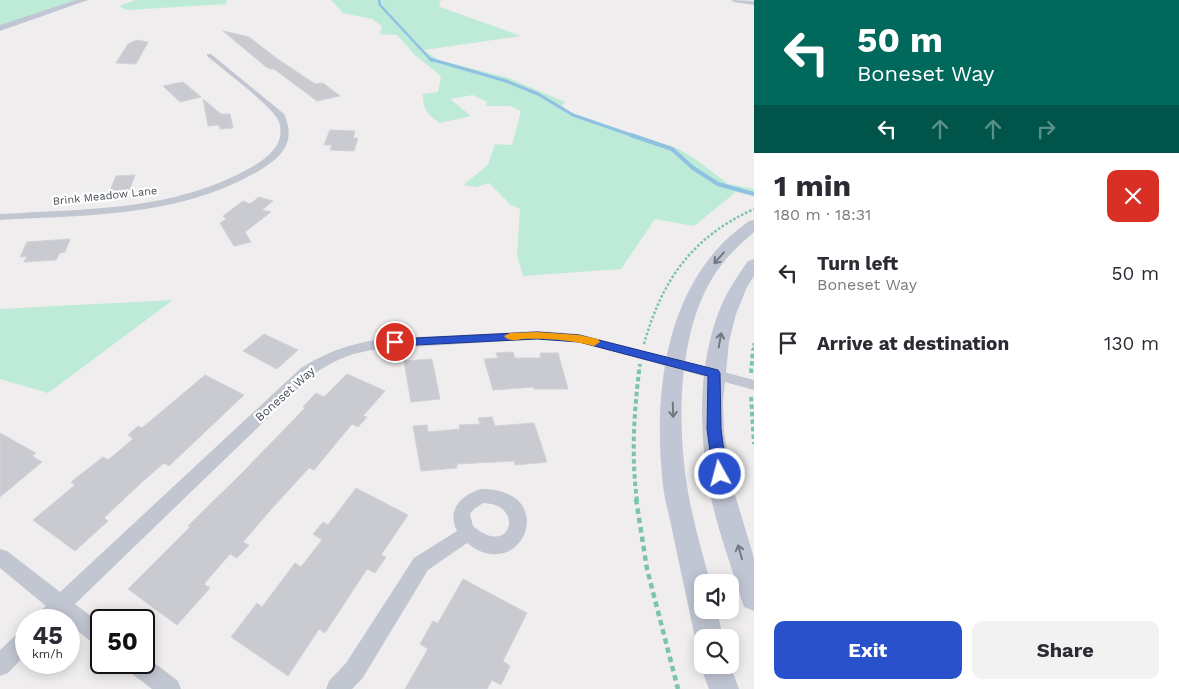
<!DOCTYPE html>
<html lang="en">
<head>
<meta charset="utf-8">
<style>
  body { margin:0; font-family:"Work Sans",sans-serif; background:#f2f2f3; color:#2b2b33; height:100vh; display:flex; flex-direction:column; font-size:19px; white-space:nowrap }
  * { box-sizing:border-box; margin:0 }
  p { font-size:16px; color:#7c7c81 }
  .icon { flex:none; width:28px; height:28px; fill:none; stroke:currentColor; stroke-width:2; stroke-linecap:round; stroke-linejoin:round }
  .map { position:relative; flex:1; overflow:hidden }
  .details { display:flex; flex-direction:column; background:#fff; width:425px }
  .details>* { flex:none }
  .hud { background:#00695c; color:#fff; overflow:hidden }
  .controls { position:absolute; left:694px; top:574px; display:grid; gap:10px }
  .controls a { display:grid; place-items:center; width:45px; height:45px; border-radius:10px; background:#fff; box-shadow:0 2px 12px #0003; font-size:25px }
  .speed { position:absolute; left:15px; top:609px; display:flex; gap:10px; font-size:25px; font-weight:700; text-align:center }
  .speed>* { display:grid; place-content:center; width:65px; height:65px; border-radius:50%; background:#fff; box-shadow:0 2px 12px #0003; line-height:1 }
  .speed small { font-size:12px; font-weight:400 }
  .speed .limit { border:2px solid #111; border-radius:8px; background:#fff; color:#111 }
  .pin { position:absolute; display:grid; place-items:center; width:42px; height:42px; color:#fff; margin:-21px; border:2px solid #fff; border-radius:50%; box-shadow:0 1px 5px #0007 }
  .me { position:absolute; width:55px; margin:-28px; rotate:353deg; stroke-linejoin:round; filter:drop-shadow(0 0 4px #0008) }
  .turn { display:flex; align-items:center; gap:18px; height:105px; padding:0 20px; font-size:22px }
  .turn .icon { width:65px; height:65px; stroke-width:2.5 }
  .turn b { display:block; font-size:35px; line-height:42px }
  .lanes { display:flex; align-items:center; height:48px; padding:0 20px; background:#0003; justify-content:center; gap:25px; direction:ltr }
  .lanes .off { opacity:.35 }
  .round { display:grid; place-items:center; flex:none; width:52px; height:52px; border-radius:10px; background:#f2f2f3 }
  .headline { display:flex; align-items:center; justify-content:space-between; height:85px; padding:0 20px }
  h1 { font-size:30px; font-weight:700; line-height:38px }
  .cta { display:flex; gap:10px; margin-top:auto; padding:10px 20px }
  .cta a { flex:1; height:58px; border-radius:10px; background:#2a51cc; color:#fff; font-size:20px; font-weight:700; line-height:58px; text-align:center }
  .cta a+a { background:#f2f2f3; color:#2b2b33 }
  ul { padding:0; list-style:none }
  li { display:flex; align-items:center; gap:15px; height:70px; padding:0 20px }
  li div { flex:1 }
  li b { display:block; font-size:19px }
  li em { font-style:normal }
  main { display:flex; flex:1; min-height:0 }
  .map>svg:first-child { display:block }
</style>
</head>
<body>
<main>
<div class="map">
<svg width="754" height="689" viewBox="0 0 754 689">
  <rect width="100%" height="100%" fill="#efeded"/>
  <!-- green -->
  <g fill="#beead8">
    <path d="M0 0H79L0 27Z"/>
    <path d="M136 0H227L226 4 127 10 119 6Z"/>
    <path d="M331 0H438L442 1 439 4 440 7 521 36 424 50 438 60 509 78 565 102 562 106 573 115 679 149 698 161 728 184 754 189V196L736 192 694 226 655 219 621 269 523 276 517 255 520 209 511 205 489 183 476 187 463 185 488 165 495 144 512 145 521 111 510 106H486L487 102 473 95 450 99 471 116 440 123C428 115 423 110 423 94L438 92 441 76 415 55 397 35 380 34 382 26 372 19 343 13Z"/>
    <path d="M173 300 48 393 0 379V309Z"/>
  </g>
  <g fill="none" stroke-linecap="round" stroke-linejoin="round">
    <!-- stream-far2 -->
    <path stroke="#8fc1e3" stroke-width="2.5" d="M379 0 380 5 432 61"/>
    <!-- stream-far1 -->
    <path stroke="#8fc1e3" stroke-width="3" d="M430 59 506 81 538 94 573 115 634 136"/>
    <!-- stream -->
    <path stroke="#8fc1e3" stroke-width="4" d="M631 135 672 149 693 168 718 184 754 194"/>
  </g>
  <!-- building -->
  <g fill="#cacbd1" stroke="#d1d2d8">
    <path d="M223 31 249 37 279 60 315 84 323 83 340 96 317 101 274 69H270L265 66Z"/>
    <path d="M137 40 148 42 136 64 116 63 128 44Z"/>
    <path d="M183 82 201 97 180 102 163 86Z"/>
    <path d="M203 99 221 114H230L233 128 220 129 219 125 208 126Z"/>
    <path d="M330 130 355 131 353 138H358L354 151 330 150 332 145H324Z"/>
    <path d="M135 175 129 191 109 192 116 176Z"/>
    <path d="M259 197 273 201 262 210 271 212 245 232 251 242 234 246 220 223 226 219 223 216 243 201 250 204Z"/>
    <path d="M70 239 65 252 60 253 56 260 24 262 27 256 20 257 27 242Z"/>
    <path d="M264 334 298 350 277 369 243 351Z"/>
    <path d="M513 352 515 358H541L540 353H558L568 389H534V387L493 390 484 359 498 358 496 353Z"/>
    <path d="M432 359 440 399 411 402 404 361Z"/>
    <path d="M347 374 385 391 363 416 367 417 358 427 352 424 314 470 309 468 274 506 243 542 249 545 237 558 230 554 204 584 210 588 177 625 128 589 190 527 188 526 199 515 239 476 305 408 303 407 316 393 324 397Z"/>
    <path d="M205 375 244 395 169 466 164 463 142 482 104 518 108 521 75 551 33 520 75 485 71 482 103 457 108 460 133 439 128 435 138 426 142 428Z"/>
    <path d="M492 417 495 426 534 423 547 462 515 465 514 461 457 464V468L421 471 413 426 427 425 428 432 460 429 459 425 480 424 478 418Z"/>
    <path d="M0 433 36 453 32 456 42 462 0 497Z"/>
    <path d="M356 488 408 515 381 555 386 557 375 573 367 569 325 633 319 629 288 676 231 637 257 603 262 607 295 563 301 567 322 540 313 534 323 522 328 525Z"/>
    <path d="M463 579 527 613 503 661 510 666 501 685 492 680 487 689H405L428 649 420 644 433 621 438 623Z"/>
  </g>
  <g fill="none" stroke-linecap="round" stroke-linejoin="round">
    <!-- path-far2 -->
    <g stroke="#7ac4ae" stroke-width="2.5" stroke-dasharray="2.5 2" stroke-linecap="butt">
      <path d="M644 344C662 280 692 237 754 209"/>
      <path d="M753 350 754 342"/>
    </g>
    <!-- path-far1 -->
    <g stroke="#7ac4ae" stroke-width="4" stroke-dasharray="4.5 3" stroke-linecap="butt">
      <path d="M751 373 753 349"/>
      <path d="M751 397 754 444"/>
      <path d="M637 501C631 455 634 410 640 364"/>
    </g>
    <!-- path -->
    <path stroke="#7ac4ae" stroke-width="4.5" stroke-dasharray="5.5 4" stroke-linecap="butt" d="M636 499 647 569 678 689"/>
    <!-- minor -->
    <g fill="#c1c6d1" fill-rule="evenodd">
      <path d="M731 0 754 1V5L734 2Z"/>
      <path d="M207 54H211L284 114C297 143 281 158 257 172 179 217 87 215 0 220V214C86 209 175 211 252 167 268 157 286 144 279 122 275 108 221 68 207 56Z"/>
      <path d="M537 331 579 334 754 380V390L579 342 537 339 380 349C350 353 336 359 311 376L75 604 101 624V647L94 644 69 624V620L61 618 59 620H35L38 613 46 606 0 568V549L7 551 60 592 301 368C329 351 347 345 380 339Z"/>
      <path d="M481 489C562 489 522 587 467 543L428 570 362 679 352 689H326L329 681 346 663 414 558 457 531C446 509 462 495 481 489ZM483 503C526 504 511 559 473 526L470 514 474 509Z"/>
      <path d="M26 629V654L8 673 0 676V650L19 632Z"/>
      <path d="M144 655 178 681 181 689H152L127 670 125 662H144Z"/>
    </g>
    <!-- secondary -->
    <g fill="#c1c6d4" fill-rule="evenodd">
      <path d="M76 0H88L0 31V25Z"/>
      <path d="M754 220V232C738 246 724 259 713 277 678 334 677 421 687 486 692 518 702 551 710 582H702V610H717L723 638H702V649L699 648 695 638C688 603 680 569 673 534 670 518 665 502 663 486 654 404 662 308 720 246 728 237 739 229 749 221Z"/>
      <path d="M754 259V276L747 287 736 314 729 342 723 402 724 432 733 488 754 558V611L744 607 741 598C730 562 716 525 709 488 699 431 698 368 718 314 725 294 737 277 748 261Z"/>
      <path d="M702 660V665H730L739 689H709L700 665Z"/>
    </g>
  </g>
  <!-- one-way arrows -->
  <defs><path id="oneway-shaft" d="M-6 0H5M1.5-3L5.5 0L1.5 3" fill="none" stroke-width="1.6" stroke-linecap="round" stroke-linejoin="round" transform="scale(1.25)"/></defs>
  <g stroke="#727783">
    <use href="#oneway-shaft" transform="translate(719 258) rotate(131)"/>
    <use href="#oneway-shaft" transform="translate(720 340) rotate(-80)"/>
    <use href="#oneway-shaft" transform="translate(673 410) rotate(88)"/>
    <use href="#oneway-shaft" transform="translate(740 552) rotate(-106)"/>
  </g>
  <!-- route -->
  <path fill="#2a51cc" stroke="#1b3585" d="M537 332 579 335 718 370 720 373 721 429 727 474 725 478 720 479 715 478 713 474 707 429 708 376 579 342 537 339 395 346 390 342 395 339Z"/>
  <!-- slow -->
  <path fill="#f59e0b" d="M537 332 579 335 598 339 600 342 594 346C571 340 547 338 523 339 516 340 509 342 504 336L510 333Z"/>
  <g text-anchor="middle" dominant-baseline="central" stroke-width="4.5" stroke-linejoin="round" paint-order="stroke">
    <!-- far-street labels -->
    <g font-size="11" fill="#474d58" stroke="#fff">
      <text transform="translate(105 196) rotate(-6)">Brink Meadow Lane</text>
    </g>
    <!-- street labels -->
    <g font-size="12" fill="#474d58" stroke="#fff">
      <text transform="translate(285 394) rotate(-42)">Boneset Way</text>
    </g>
  </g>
</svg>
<div class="controls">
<a><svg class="icon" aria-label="sound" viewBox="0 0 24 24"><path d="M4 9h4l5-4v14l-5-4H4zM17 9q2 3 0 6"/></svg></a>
<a><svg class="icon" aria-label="search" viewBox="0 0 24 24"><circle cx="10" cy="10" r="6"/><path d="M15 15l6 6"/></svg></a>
</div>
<div class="speed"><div>45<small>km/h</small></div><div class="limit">50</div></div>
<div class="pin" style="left:395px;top:342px;background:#d93025"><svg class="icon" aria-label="arrive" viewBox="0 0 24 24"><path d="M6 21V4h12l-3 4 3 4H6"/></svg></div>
<svg class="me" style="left:720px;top:474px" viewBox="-20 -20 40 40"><circle r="17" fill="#2a51cc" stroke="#fff" stroke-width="3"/><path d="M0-11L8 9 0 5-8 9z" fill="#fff"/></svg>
</div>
<section class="details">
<div class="hud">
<div class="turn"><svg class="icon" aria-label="left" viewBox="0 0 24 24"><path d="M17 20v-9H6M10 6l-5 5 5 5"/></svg><div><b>50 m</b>Boneset Way</div></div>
<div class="lanes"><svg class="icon" aria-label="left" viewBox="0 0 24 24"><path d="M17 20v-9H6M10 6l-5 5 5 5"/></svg><svg class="icon off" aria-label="ahead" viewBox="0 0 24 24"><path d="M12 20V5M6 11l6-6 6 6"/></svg><svg class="icon off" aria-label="ahead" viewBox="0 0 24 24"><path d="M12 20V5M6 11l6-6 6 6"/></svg><svg class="icon off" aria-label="right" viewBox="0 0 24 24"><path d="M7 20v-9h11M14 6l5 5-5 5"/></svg></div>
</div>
<div class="headline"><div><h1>1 min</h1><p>180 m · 18:31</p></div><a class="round" style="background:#d93025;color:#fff"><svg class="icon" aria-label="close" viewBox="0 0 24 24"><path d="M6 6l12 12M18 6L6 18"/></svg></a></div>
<ul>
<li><svg class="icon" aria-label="left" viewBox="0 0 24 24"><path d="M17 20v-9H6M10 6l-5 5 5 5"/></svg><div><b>Turn left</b><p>Boneset Way</p></div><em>50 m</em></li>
<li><svg class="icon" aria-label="arrive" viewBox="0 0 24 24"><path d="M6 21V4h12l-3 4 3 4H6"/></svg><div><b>Arrive at destination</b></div><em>130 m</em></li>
</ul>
<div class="cta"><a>Exit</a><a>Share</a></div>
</section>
</main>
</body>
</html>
